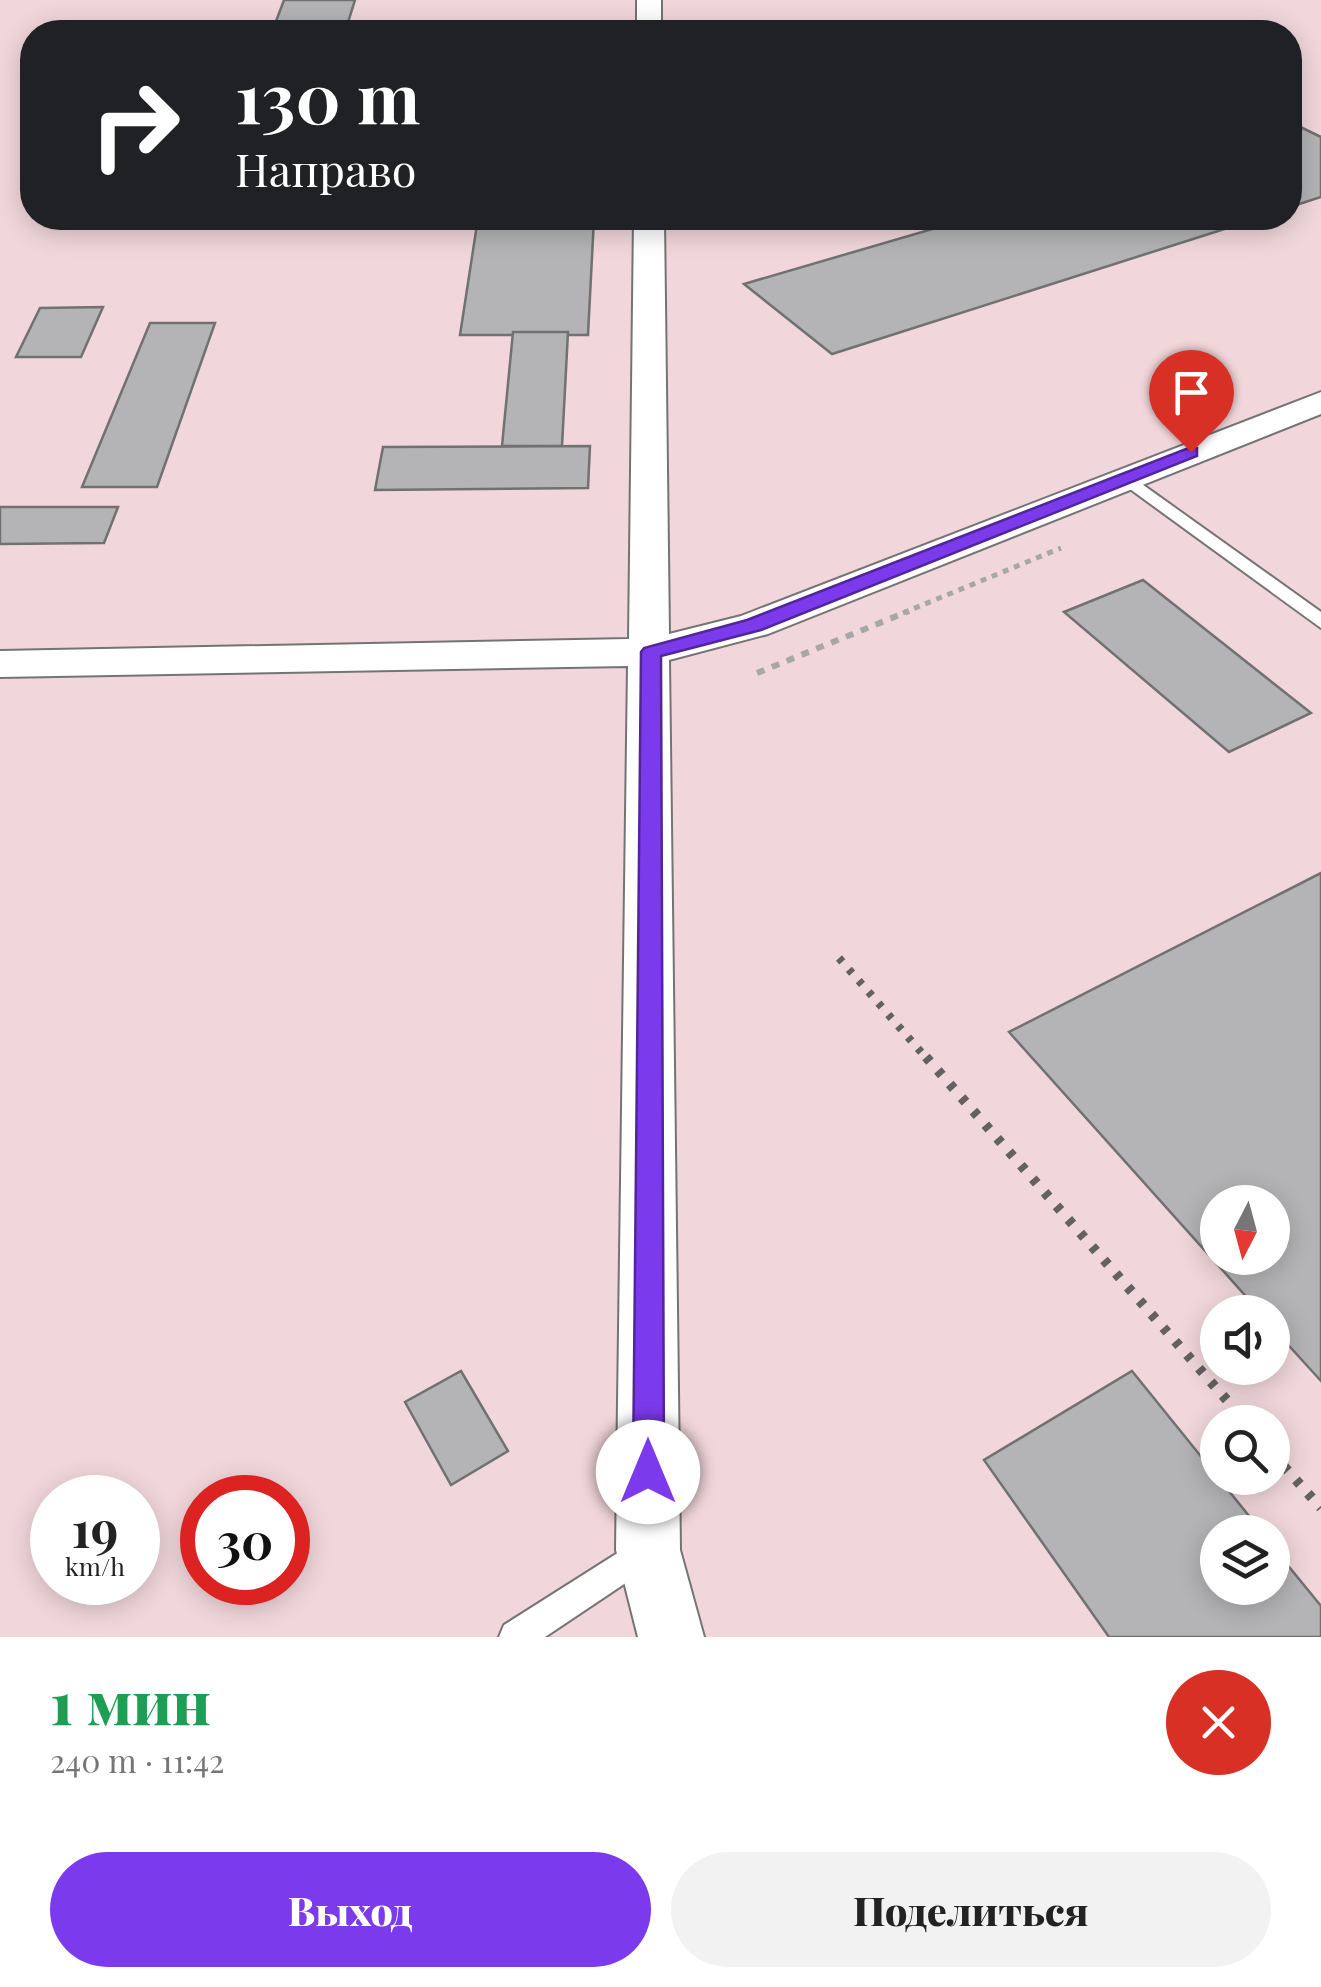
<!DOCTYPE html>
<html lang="ru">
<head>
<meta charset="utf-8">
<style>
  body { margin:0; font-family:"Playfair Display",serif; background:#f2f2f2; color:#222; height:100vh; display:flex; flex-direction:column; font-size:38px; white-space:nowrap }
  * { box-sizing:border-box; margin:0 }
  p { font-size:32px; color:#767676 }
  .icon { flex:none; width:55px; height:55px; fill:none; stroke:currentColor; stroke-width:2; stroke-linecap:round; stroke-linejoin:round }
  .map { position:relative; height:1637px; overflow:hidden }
  .panel { display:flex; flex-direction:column; background:#fff; flex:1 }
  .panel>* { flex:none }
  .top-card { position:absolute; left:20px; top:20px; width:1282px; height:210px; border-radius:40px; box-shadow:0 5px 25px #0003; background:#202124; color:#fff; overflow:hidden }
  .needle { width:65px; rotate:186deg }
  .controls { position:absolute; left:1200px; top:1185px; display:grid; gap:20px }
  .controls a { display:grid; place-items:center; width:90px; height:90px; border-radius:50%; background:#fff; box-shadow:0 5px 25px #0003; font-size:50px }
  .speed { position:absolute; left:30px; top:1475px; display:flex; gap:20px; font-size:50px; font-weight:700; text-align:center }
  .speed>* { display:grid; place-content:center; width:130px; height:130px; border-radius:50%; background:#fff; box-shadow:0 5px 25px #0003; line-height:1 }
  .speed small { font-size:25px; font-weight:400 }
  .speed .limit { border:15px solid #d22; background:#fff; color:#111 }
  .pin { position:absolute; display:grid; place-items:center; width:85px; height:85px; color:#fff; margin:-102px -42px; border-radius:50% 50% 50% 0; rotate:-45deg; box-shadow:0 0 10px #0007 }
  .pin .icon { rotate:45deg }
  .me { position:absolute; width:110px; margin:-55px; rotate:0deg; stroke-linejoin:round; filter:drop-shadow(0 0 8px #0008) }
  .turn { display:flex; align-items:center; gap:35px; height:210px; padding:0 50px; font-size:45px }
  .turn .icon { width:130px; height:130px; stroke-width:2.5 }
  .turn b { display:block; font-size:70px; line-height:85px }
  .round { display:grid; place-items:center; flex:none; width:105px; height:105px; border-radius:52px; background:#f2f2f2 }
  .overview { display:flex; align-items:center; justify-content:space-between; height:170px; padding:0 50px }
  h1 { font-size:60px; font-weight:800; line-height:75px; color:#1e9e55 }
  .button { display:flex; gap:20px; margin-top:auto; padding:20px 50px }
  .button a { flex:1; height:115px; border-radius:60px; background:#7c3aed; color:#fff; font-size:40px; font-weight:800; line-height:115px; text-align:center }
  .button a+a { background:#f2f2f2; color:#222 }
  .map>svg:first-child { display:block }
</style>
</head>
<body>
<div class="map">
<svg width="1321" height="1637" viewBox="0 0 1321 1637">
  <rect width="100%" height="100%" fill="#e8e8e9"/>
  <!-- industrial -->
  <path fill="#f1d7db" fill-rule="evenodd" d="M0 0H1321V1637H0ZM32 32H1290V218H32ZM1218 1202H1272V1258H1218ZM1218 1312H1272V1368H1218ZM1218 1422H1272V1478H1218ZM52 1498H138V1582H52ZM202 1498H288V1582H202ZM1218 1532H1272V1588H1218Z"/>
  <!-- building -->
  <g fill="#b4b4b6" stroke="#717172" stroke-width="2.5" fill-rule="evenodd">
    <path d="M284 0H355L345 32H272Z"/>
    <path d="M1290 122 1321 137V197L1290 207Z"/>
    <path d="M201 218H258L254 227H197Z"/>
    <path d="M478 218H594L588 335H460Z"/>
    <path d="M970 218H1259L832 354 744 284Z"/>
    <path d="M103 307 81 357H16L40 308Z"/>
    <path d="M150 323H215L157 487H82Z"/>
    <path d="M513 332H568L562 446H502Z"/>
    <path d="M590 446 588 488 375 490 383 447Z"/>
    <path d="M0 507H118L104 543 0 544Z"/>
    <path d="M1143 580 1311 713 1229 752 1064 612Z"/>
    <path d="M1321 873V1381L1272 1327V1312H1260L1009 1032ZM1218 1202H1272V1258H1218Z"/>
    <path d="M461 1371 508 1451 451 1485 405 1402Z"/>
    <path d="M1132 1371 1262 1532H1218V1588H1272V1546L1321 1606V1637H1109L984 1460Z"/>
  </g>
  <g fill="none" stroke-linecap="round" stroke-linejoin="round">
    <!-- service casing -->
    <g stroke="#747475" stroke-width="4">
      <g id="service">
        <path d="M1125 472 1321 612V628L1119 481V473Z"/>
        <path d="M646 1535 657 1540 662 1551 657 1562 545 1637H499L504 1625Z"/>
      </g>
    </g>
    <!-- minor casing -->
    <g stroke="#747475" stroke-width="4">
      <g id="minor">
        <rect x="637" y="0" width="24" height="32"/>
        <path d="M634 218H664L669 634 741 616 1321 392V414L768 634 669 660 680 1550 704 1637H638L616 1550 628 666 0 677V651L629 639Z"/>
      </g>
    </g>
    <!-- path-far1 -->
    <path stroke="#a7a7a8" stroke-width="5" stroke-dasharray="6 6" stroke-linecap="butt" d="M903 613 1061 548"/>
    <!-- path -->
    <path stroke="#a7a7a8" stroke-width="6" stroke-dasharray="8 8" stroke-linecap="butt" d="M757 673 909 611"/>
    <!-- service -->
    <use href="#service" fill="#fff" fill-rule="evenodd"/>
    <!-- minor -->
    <use href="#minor" fill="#fff" fill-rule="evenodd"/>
    <!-- rail-far1 -->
    <path stroke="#626262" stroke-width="8" stroke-dasharray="5 10" stroke-linecap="butt" d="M839 958 928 1060"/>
    <!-- rail -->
    <g stroke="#626262" stroke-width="10" stroke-dasharray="6 12" stroke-linecap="butt">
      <path d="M926 1057 1246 1422"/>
      <path d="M1272 1453 1321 1508"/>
    </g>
  </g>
  <!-- route -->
  <path fill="#7c3aed" stroke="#51269a" stroke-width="2.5" d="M1191 447 1197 448V456L761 630 661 656 664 1472 659 1483 648 1487 637 1483 633 1472 641 652 644 648 747 620Z"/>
</svg>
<div class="controls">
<a><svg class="needle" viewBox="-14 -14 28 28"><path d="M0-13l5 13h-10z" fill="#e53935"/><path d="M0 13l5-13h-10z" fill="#767676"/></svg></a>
<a><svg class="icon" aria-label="sound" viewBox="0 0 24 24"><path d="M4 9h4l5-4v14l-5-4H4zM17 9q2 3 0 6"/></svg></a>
<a><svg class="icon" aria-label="search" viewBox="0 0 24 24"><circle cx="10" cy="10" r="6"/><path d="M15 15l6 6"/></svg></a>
<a><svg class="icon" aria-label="layers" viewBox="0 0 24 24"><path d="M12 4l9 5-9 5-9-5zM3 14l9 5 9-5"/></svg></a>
</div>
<div class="speed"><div>19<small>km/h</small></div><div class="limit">30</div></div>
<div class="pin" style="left:1191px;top:452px;background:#d93025"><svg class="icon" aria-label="arrive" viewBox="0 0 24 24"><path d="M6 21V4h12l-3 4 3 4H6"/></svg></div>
<svg class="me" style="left:648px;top:1472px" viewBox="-20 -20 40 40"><circle r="19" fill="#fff"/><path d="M0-13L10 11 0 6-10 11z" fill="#7c3aed"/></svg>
<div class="top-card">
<div class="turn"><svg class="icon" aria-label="right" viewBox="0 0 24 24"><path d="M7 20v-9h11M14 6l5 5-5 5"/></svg><div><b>130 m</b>Направо</div></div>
</div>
</div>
<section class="panel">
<div class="overview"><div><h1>1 мин</h1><p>240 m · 11:42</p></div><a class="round" style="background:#d93025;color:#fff"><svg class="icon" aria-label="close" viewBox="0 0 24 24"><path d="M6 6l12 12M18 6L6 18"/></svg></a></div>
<div class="button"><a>Выход</a><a>Поделиться</a></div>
</section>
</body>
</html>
